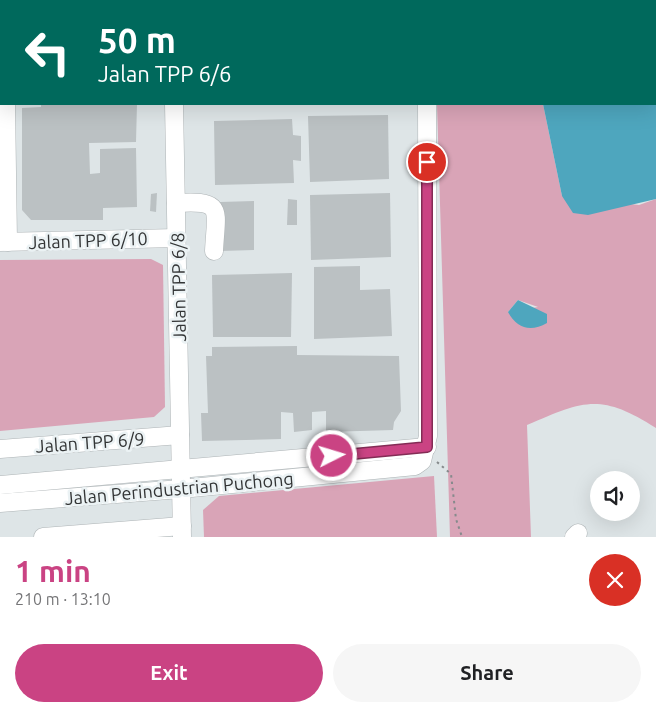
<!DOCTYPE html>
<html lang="en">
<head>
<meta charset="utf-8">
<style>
  body { margin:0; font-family:Ubuntu,sans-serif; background:#f6f6f6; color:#202124; height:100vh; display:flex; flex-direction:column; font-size:19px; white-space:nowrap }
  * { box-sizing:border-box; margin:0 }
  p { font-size:16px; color:#757577 }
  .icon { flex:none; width:28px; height:28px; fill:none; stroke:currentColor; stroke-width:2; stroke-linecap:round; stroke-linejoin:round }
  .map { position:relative; height:537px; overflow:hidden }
  .side { display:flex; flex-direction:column; background:#fff; flex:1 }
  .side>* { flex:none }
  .top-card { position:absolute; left:0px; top:0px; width:656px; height:105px; box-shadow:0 5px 20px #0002; background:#00695c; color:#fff; overflow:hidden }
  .fabs { position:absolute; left:590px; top:471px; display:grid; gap:10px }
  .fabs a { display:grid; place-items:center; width:50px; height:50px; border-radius:50%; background:#fff; box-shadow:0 5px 20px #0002; font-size:25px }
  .pin { position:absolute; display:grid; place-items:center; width:42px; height:42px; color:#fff; margin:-21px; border:2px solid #fff; border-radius:50%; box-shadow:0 1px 5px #0007 }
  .me { position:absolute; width:55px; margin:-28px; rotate:85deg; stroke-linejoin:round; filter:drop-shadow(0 0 4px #0008) }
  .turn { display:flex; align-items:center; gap:18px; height:105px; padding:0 15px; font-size:22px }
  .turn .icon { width:65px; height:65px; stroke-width:2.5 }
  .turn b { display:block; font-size:35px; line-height:42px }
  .round { display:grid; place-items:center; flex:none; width:52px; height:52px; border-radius:26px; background:#f6f6f6 }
  .headline { display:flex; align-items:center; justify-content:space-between; height:85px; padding:0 15px }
  h1 { font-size:30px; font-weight:600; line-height:38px; color:#ca4383 }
  .cta { display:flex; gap:10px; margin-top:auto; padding:10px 15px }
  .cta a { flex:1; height:58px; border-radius:30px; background:#ca4383; color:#fff; font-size:20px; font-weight:600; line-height:58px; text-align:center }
  .cta a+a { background:#f6f6f6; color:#202124 }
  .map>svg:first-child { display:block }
</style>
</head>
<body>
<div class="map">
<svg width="656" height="537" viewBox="0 0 656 537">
  <rect width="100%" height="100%" fill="#dee5e7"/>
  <!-- green -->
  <g fill="#d9a4b7" fill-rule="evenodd">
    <path d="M435 0H524V1Z"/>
    <path d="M437 104H543L562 196 639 205 656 199V428C600 392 583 401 527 425L531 537H450ZM518 300 538 307 508 312Z"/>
    <path d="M151 259 163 265 165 407 154 417 0 431V260Z"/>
    <path d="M434 476 437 537H204L203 510 219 496Z"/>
  </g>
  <!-- water -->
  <g fill="#4ea6be">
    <path d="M524 0H656V199L588 215 573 213 562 196 543 104H655V1Z"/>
    <path d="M518 300 547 314V323C531 332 517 329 508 312Z"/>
  </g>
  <!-- building -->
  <g fill="#bbc1c3">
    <path d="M41 104H137L136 142 89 143 90 174 100 173V149L136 148 137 207 103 208V220H31L22 210V108L41 107Z"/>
    <path d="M388 115 389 179 310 182 308 116Z"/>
    <path d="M292 119 293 135 301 136V161L293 160 294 183 215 185 214 121Z"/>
    <path d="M157 193 156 212 150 211 151 194Z"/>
    <path d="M390 193 391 257 311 260 310 195Z"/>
    <path d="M288 199 297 200V225H287Z"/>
    <path d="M254 201V250L221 251 220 202Z"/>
    <path d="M360 266V290L390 289 392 336 314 339V267Z"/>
    <path d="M292 273 291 337H213L212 275Z"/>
    <path d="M297 346V355L399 356 401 411 394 422 393 430 326 432V411L312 412V430L294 432 293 413 281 412V439L202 441 201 413H208L206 356H212V347Z"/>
  </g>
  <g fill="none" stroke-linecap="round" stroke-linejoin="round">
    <!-- minor casing -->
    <g stroke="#aeb4b6" stroke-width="19">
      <g id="minor">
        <path d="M5 0V1"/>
        <path d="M171 0V1"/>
        <path d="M426 0V1"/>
        <path d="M6 104 8 242"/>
        <path d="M174 104 182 537"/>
        <path d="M176 203C225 200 216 209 214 251"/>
        <path d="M0 242 177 238"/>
        <path d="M0 449 180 435"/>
        <path d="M0 485 427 447"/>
        <path d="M0 503 181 489 415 466 422 461 428 436 427 104"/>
        <path d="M43 537 182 526"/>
        <path d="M574 537 578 533"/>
      </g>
    </g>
    <!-- path -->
    <path stroke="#868a8c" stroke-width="2" stroke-dasharray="2.5 4" stroke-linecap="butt" d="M437 462 451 474 456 519 462 537"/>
    <!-- minor -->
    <use href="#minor" stroke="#fff" stroke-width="18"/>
  </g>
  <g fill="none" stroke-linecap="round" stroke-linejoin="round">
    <!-- route casing -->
    <g stroke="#832c55" stroke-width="12">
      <path id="route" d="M332 456 427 447V162"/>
    </g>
    <!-- route -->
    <use href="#route" stroke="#ca4383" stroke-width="9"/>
  </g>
  <g text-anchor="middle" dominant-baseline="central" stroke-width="5" stroke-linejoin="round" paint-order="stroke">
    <!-- street labels -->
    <g font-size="18" fill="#333536" stroke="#ebf2f4">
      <text transform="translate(88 240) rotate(-2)">Jalan TPP 6/10</text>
      <text transform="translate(178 287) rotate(-91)">Jalan TPP 6/8</text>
      <text transform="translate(90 442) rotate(-4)">Jalan TPP 6/9</text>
      <text transform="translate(179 488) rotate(-5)">Jalan Perindustrian Puchong</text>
    </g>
  </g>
</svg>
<div class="fabs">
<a><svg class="icon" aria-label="sound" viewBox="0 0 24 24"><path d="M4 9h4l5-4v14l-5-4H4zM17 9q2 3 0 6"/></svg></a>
</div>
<div class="pin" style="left:427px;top:162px;background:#d93025"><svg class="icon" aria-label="arrive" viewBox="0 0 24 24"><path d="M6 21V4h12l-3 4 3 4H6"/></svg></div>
<svg class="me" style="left:332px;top:456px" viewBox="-20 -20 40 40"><circle r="17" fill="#ca4383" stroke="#fff" stroke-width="3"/><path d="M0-11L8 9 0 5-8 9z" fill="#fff"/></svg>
<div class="top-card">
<div class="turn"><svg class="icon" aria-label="left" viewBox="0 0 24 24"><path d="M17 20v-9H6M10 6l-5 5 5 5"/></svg><div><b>50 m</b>Jalan TPP 6/6</div></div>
</div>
</div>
<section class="side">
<div class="headline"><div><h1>1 min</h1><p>210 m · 13:10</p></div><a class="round" style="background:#d93025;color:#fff"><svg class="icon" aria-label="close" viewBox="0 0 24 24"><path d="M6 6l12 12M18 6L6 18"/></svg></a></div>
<div class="cta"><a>Exit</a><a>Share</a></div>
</section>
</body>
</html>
